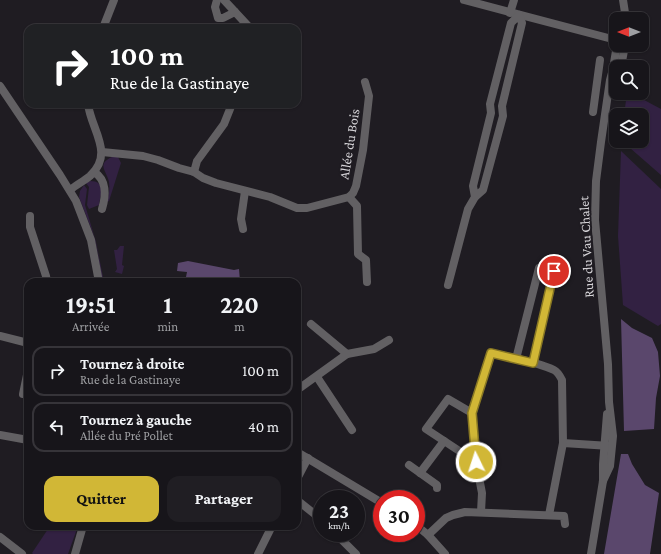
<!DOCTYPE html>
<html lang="fr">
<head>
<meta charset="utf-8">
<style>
  body { margin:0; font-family:"Crimson Pro",serif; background:#201e23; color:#f1f3f6; height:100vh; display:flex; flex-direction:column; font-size:15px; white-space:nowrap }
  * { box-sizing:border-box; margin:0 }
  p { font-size:13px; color:#9e9fa2 }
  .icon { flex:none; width:22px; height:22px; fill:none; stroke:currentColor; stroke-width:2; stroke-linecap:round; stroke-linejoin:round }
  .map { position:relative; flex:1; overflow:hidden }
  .drawer { position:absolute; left:24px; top:278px; width:277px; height:252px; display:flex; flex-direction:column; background:#17151a; border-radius:12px; box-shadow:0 1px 3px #0004,0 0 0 1px #363439 }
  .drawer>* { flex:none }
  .guide { position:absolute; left:24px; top:24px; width:277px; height:84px; border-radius:12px; box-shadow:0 1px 3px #0004,0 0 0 1px #363439; background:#202124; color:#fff; overflow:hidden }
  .needle { width:26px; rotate:270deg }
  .fabs { position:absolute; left:609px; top:12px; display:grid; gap:8px }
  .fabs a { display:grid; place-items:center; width:40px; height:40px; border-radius:8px; background:#17151a; box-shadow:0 1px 3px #0004,0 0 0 1px #363439; font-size:20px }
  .speed { position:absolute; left:313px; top:490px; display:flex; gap:8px; font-size:20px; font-weight:700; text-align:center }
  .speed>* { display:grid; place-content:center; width:52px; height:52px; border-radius:50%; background:#17151a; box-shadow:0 1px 3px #0004,0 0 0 1px #363439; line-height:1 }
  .speed small { font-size:10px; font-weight:400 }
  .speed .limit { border:6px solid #d22; background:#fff; color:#111 }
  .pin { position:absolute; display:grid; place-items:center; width:34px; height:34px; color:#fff; margin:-17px; border:2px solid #fff; border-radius:50%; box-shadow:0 1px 4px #0007 }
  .me { position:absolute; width:44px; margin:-22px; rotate:356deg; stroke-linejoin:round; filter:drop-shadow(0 0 3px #0008) }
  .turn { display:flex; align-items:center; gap:14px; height:84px; padding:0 20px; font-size:18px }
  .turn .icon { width:52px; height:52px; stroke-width:2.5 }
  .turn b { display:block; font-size:28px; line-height:34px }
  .eta { display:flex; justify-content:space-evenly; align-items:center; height:68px; text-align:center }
  .eta b { font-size:24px; font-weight:700; line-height:28px }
  .primary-button { display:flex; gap:8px; margin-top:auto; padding:8px 20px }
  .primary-button a { flex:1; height:46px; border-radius:12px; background:#d1b736; color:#111; font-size:16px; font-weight:700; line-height:46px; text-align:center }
  .primary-button a+a { background:#201e23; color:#f1f3f6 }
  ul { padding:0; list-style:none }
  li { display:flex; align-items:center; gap:12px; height:50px; margin:0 8px 6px; padding:0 12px; border:2px solid #363439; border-radius:12px }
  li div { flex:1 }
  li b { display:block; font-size:15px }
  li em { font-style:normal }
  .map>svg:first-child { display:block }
</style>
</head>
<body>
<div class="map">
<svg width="661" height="554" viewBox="0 0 661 554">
  <rect width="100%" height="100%" fill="#1f1c22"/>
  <!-- green -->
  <g fill="#322142">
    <path d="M627 93H631L661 109V175L622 141H642V115H624Z"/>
    <path d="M621 151 661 189V324L658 326 623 305 618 236Z"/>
    <path d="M112 157H118L121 163 109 201 107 202C109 195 110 189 109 182 107 171 96 164 112 157Z"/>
    <path d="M90 181C106 181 101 194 99 205L89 209 87 205 89 187 86 183Z"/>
    <path d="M84 185 87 189 85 205 96 242 104 282H102L98 254 94 236 79 197 80 191Z"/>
    <path d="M120 246H124L122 265 124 266 122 274 115 272 117 269 114 250H117Z"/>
    <path d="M50 526H78L68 554H33L32 553Z"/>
  </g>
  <!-- water -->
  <g fill="#5a476c">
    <path d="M188 261 234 270 239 269 240 281 239 282H185L187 272 177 271 178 263Z"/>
    <path d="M621 319 632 328 652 338 658 352 660 376 656 398 654 429 624 431Z"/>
    <path d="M621 454H628L632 464 645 485 659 493 650 554H604Z"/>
  </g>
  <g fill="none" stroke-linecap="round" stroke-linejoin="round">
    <!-- minor -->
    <g stroke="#626063" stroke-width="8">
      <path d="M217 0 215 7 218 18H223L235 12"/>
      <path d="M224 0 250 28"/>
      <path d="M464 0 616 40"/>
      <path d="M623 0 626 19"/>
      <path d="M510 13 514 0"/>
      <path d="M103 28 114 0"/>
      <path d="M621 67 625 45"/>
      <path d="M0 86 60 175 76 201 91 240 99 282"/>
      <path d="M593 112 600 60"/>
      <path d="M102 152 143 156 158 160 179 168 194 172 203 178 216 183 270 197 297 208H307L349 197 353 193 356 186 363 150 369 96 365 82"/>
      <path d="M94 172C107 180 106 196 102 209"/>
      <path d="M194 172 197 161 224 124 232 104"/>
      <path d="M70 190C76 185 84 181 90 176 115 153 91 130 88 104"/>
      <path d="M349 197 357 206 358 254 366 260 367 282"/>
      <path d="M30 216V227L46 276 47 282"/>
      <path d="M243 229 241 219 245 191"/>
      <path d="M448 285 468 209 475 197 483 190 503 116 502 106 522 23 519 15 511 23 490 104 491 113 473 186 475 197"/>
      <path d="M0 336 28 343"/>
      <path d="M347 354 374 349 389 340"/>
      <path d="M516 359 539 268 554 271 533 363"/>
      <path d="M317 377 352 430"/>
      <path d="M297 390 347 354 311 324"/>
      <path d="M23 394 28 370"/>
      <path d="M472 413 448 399 426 429 476 462"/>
      <path d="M0 435 28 440"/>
      <path d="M563 443 610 446"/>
      <path d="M297 452 382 503"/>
      <path d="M409 465 437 485V488"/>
      <path d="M420 473 444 441"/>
      <path d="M297 479 308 458"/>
      <path d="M603 481 610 466 613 436 609 402 608 364 595 220 596 181 601 142 610 80 613 69 617 45"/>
      <path d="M297 500 322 520"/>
      <path d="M481 512 482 493 476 462 472 413 491 353C509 357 538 362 554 370 558 372 560 376 562 380L563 443 549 515"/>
      <path d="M416 525 428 535 445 554"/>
      <path d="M335 533 356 554"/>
      <path d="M428 535 446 518 453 515 465 512 564 516 565 524"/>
      <path d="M0 537 22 554"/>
      <path d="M75 554 83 526"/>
      <path d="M258 554 272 526"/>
      <path d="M591 554 603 481V464L607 414"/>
    </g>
  </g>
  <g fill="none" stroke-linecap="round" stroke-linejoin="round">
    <!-- route casing -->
    <g stroke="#887723" stroke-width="10">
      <path id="route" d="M476 462 472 413 491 353 533 363 554 271"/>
    </g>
    <!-- route -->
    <use href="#route" stroke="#d1b736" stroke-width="7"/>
  </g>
  <g text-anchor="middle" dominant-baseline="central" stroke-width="4" stroke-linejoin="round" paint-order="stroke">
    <!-- street labels -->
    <g font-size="14" fill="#d4d2d6" stroke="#1f1c22">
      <text transform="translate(349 144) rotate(-81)">Allée du Bois</text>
      <text transform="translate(586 247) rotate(-93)">Rue du Vau Chalet</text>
    </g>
  </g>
</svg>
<div class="fabs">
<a><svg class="needle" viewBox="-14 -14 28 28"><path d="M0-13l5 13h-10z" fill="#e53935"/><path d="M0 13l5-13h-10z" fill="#9e9fa2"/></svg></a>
<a><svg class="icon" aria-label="search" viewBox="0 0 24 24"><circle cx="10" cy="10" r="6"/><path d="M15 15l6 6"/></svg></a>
<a><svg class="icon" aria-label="layers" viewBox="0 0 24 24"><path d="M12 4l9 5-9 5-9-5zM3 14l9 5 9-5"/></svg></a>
</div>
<div class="speed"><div>23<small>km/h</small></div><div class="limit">30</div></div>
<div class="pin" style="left:554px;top:271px;background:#d93025"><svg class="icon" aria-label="arrive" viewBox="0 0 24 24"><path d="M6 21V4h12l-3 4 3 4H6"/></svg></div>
<svg class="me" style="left:476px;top:462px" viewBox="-20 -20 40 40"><circle r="17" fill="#d1b736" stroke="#fff" stroke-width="3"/><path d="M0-11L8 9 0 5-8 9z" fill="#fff"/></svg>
<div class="guide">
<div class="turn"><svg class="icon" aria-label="right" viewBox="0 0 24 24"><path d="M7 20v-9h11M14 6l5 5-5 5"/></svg><div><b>100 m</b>Rue de la Gastinaye</div></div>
</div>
<section class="drawer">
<div class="eta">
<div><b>19:51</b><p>Arrivée</p></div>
<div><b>1</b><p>min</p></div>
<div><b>220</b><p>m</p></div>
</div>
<ul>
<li><svg class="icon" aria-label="right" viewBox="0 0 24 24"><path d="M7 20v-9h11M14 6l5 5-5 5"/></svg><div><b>Tournez à droite</b><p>Rue de la Gastinaye</p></div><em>100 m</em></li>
<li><svg class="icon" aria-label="left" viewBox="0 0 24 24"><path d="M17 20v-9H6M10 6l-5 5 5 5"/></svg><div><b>Tournez à gauche</b><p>Allée du Pré Pollet</p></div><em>40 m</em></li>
</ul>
<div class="primary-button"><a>Quitter</a><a>Partager</a></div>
</section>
</div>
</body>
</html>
